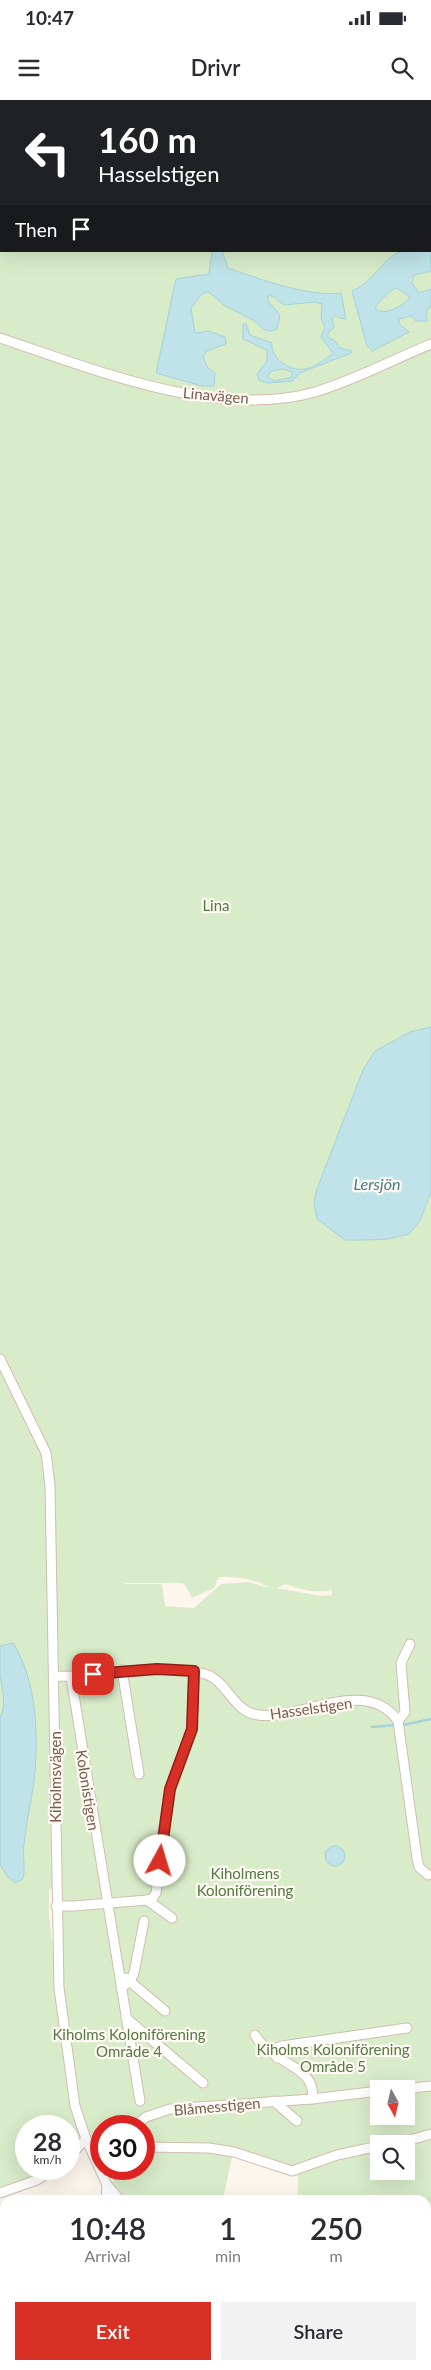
<!DOCTYPE html>
<html lang="en">
<head>
<meta charset="utf-8">
<style>
  body { margin:0; font-family:Lato,sans-serif; background:#f2f2f3; color:#2b2b33; height:100vh; display:flex; flex-direction:column; font-size:19px; white-space:nowrap }
  * { box-sizing:border-box; margin:0 }
  p { font-size:16px; color:#7c7c81 }
  .icon { flex:none; width:28px; height:28px; fill:none; stroke:currentColor; stroke-width:2; stroke-linecap:round; stroke-linejoin:round }
  .map { position:relative; flex:1; overflow:hidden }
  .side { position:absolute; left:0px; top:2095px; width:431px; height:175px; display:flex; flex-direction:column; background:#fff; border-radius:15px 15px 0 0; box-shadow:0 5px 20px #0002 }
  .side>* { flex:none }
  .top-card { position:absolute; left:0px; top:0px; width:431px; height:152px; box-shadow:0 5px 20px #0002; background:#202124; color:#fff; overflow:hidden }
  .needle { width:32px; rotate:172deg }
  .tools { position:absolute; left:370px; top:1980px; display:grid; gap:10px }
  .tools a { display:grid; place-items:center; width:45px; height:45px; border-radius:0px; background:#fff; box-shadow:0 5px 20px #0002; font-size:25px }
  .speed { position:absolute; left:15px; top:2015px; display:flex; gap:10px; font-size:25px; font-weight:700; text-align:center }
  .speed>* { display:grid; place-content:center; width:65px; height:65px; border-radius:50%; background:#fff; box-shadow:0 5px 20px #0002; line-height:1 }
  .speed small { font-size:12px; font-weight:400 }
  .speed .limit { border:8px solid #d22; background:#fff; color:#111 }
  .pin { position:absolute; display:grid; place-items:center; width:42px; height:42px; color:#fff; margin:-21px; border-radius:10px; box-shadow:0 2px 8px #0006 }
  .me { position:absolute; width:55px; margin:-28px; rotate:6deg; stroke-linejoin:round; filter:drop-shadow(0 0 4px #0008) }
  .turn { display:flex; align-items:center; gap:18px; height:105px; padding:0 15px; font-size:22px }
  .turn .icon { width:65px; height:65px; stroke-width:2.5 }
  .turn b { display:block; font-size:35px; line-height:42px }
  .then { display:flex; align-items:center; height:48px; padding:0 15px; background:#0003; gap:10px; font-size:19px }
  .eta { display:flex; justify-content:space-evenly; align-items:center; height:85px; text-align:center }
  .eta b { font-size:30px; font-weight:600; line-height:35px }
  .action { display:flex; gap:10px; margin-top:auto; padding:10px 15px }
  .action a { flex:1; height:58px; border-radius:0px; background:#d93025; color:#fff; font-size:20px; font-weight:600; line-height:58px; text-align:center }
  .action a+a { background:#f2f2f3; color:#2b2b33 }
  .status { display:flex; justify-content:space-between; align-items:center; height:35px; padding:0 25px; background:#fff; direction:ltr }
  .status svg { height:14px; fill:currentColor }
  header { display:flex; justify-content:space-between; align-items:center; height:65px; padding:0 15px; background:#fff; font-size:22px; font-weight:600 }
  .map>svg:first-child { display:block }
</style>
</head>
<body>
<div class="status"><b>10:47</b><svg viewBox="0 0 49 12"><path d="M0 12V9h3v3zM5 12V6h3v6zM10 12V3h3v9zM15 12V0h3v12zM26 1h20v11H26zM47 4h2v5h-2z"/></svg></div>
<header><svg class="icon" aria-label="menu" viewBox="0 0 24 24"><path d="M4 6h16M4 12h16M4 18h16"/></svg>Drivr<svg class="icon" aria-label="search" viewBox="0 0 24 24"><circle cx="10" cy="10" r="6"/><path d="M15 15l6 6"/></svg></header>
<div class="map">
<svg width="431" height="2270" viewBox="0 0 431 2270">
  <rect width="100%" height="100%" fill="#fdf6ec"/>
  <!-- green -->
  <path fill="#d8ecc9" fill-rule="evenodd" d="M0 0H431V2270H143L140 2265H426V2100H298V2076L290 2068 233 2052 223 2100H120L111 2084 122 2069H144V2026H101V2043L93 2040 82 2021 62 1887 58 1788 49 1789V1815L72 2016 86 2039 69 2057V2026H26V2069H55L0 2093ZM1 1H430V151H1ZM219 1477C236 1477 255 1478 269 1488L248 1482 221 1484 194 1508 165 1506 162 1484H126L124 1483H182L186 1486 192 1498 214 1488ZM286 1484C300 1490 316 1493 332 1490V1495L321 1496 277 1488ZM379 1989H406V2016H379ZM379 2044H406V2071H379Z"/>
  <!-- water -->
  <g fill="#bfe3e8" stroke="#a5d3da" fill-rule="evenodd">
    <path d="M430 145 431 171 414 175 412 183 419 193 431 189V207L428 208 426 217 428 221H416L411 216 399 219V224L409 232 372 251 367 246 352 191C374 183 382 157 402 151 410 149 422 151 430 151ZM397 188 410 197C404 206 384 217 375 208 381 200 388 191 397 188Z"/>
    <path d="M212 151H222L228 168C260 179 307 197 341 193L346 219 339 218 336 215 332 218 334 228 328 232V238L334 240 340 248 352 251 351 253 300 273 292 281 267 283 259 280 257 274 267 261V250L243 239V224H246L250 235 272 243C270 258 290 272 305 269 314 268 326 259 333 253L321 237 325 227 321 219 322 204 316 202 284 205 273 196H268V201L280 215 277 229 272 231 265 230 253 220 225 206 209 192 202 194 191 208 195 233 209 231 225 237 226 244 207 251 203 256 207 267 215 273 214 286H202L156 273 176 179 209 174ZM283 269 292 272V277L275 281 267 277 271 271Z"/>
    <path d="M431 927V1092L420 1121 409 1134 388 1139 364 1140H345L317 1119 314 1103 317 1089 363 970 375 951 410 932Z"/>
    <path d="M13 1543C37 1581 39 1637 34 1681 31 1702 26 1723 24 1745 22 1757 26 1767 23 1779L15 1783 8 1777 0 1765V1618C7 1603 2 1590 0 1575 0 1566 0 1556 0 1546Z"/>
    <circle cx="335" cy="1756" r="10"/>
  </g>
  <g fill="none" stroke-linecap="round" stroke-linejoin="round">
    <!-- stream -->
    <g stroke="#a5d3da" stroke-width="2.5">
      <path d="M403 1625 431 1619"/>
      <path d="M372 1627 396 1625"/>
      <path d="M426 2209 431 2206"/>
    </g>
    <!-- street casing -->
    <g stroke="#d1beb0" stroke-width="11">
      <g id="street">
        <path d="M0 238C93 269 216 320 315 292 355 280 392 260 431 244"/>
        <path d="M0 1259 46 1353 50 1386 59 1888 75 2006 86 2039 107 2085 106 2100"/>
        <path d="M122 1570 139 1674"/>
        <path d="M54 1576C105 1579 155 1561 205 1574 227 1580 233 1612 258 1615 300 1621 366 1575 398 1621L417 1758 419 1767 428 1775"/>
        <path d="M71 1577 140 2001"/>
        <path d="M398 1621 405 1612 401 1563 410 1544"/>
        <path d="M147 1800 153 1798 156 1793 170 1689 192 1629 194 1571"/>
        <path d="M56 1806H74L147 1800 172 1818"/>
        <path d="M126 1878 165 1911"/>
        <path d="M121 1888 130 1881 134 1873 144 1821"/>
        <path d="M126 1918 203 1983"/>
        <path d="M277 1958 275 1953 277 1948 282 1946 407 1928"/>
        <path d="M403 1989 431 1986"/>
        <path d="M312 1999 379 1991"/>
        <path d="M274 2001 297 2021"/>
        <path d="M135 2026 146 2017 170 2009 312 1999C318 1966 271 1964 255 1935"/>
        <path d="M396 2044 431 2034"/>
        <path d="M144 2047 209 2048 234 2052 292 2071 337 2055 379 2046"/>
        <path d="M69 2057 86 2039"/>
        <path d="M107 2085 120 2100"/>
        <path d="M0 2093 37 2080 55 2069"/>
        <path d="M0 2182 5 2181"/>
        <path d="M426 2203 431 2201"/>
        <path d="M139 2265 140 2270"/>
      </g>
    </g>
    <!-- street -->
    <use href="#street" stroke="#fff" stroke-width="9"/>
  </g>
  <g fill="none" stroke-linecap="round" stroke-linejoin="round">
    <!-- route casing -->
    <g stroke="#8d1f18" stroke-width="12">
      <path id="route" d="M93 1574 157 1569 194 1571 192 1629 170 1689 160 1761"/>
    </g>
    <!-- route -->
    <use href="#route" stroke="#d93025" stroke-width="9"/>
  </g>
  <g text-anchor="middle" dominant-baseline="central" stroke-width="4.5" stroke-linejoin="round" paint-order="stroke">
    <!-- street labels -->
    <g font-size="15" fill="#7a5c4d" stroke="#fffaf3">
      <text transform="translate(216 295) rotate(5)">Linavägen</text>
      <text transform="translate(311 1608) rotate(-8)">Hasselstigen</text>
      <text transform="translate(55 1677) rotate(-90)">Kiholmsvägen</text>
      <text transform="translate(88 1690) rotate(81)">Kolonistigen</text>
      <text transform="translate(217 2006) rotate(-5)">Blåmesstigen</text>
    </g>
    <!-- park labels -->
    <g font-size="15" fill="#537a41" stroke="#fffaf3">
      <text x="216" y="805">Lina</text>
      <text x="245" y="1773">Kiholmens<tspan x="245" dy="17">Koloniförening</tspan></text>
      <text x="129" y="1934">Kiholms Koloniförening<tspan x="129" dy="17">Område 4</tspan></text>
      <text x="333" y="1949">Kiholms Koloniförening<tspan x="333" dy="17">Område 5</tspan></text>
    </g>
    <!-- water labels -->
    <g font-size="16" font-style="italic" fill="#437c86" stroke="#fffaf3">
      <text x="377" y="1083">Lersjön</text>
    </g>
  </g>
</svg>
<div class="tools">
<a><svg class="needle" viewBox="-14 -14 28 28"><path d="M0-13l5 13h-10z" fill="#e53935"/><path d="M0 13l5-13h-10z" fill="#7c7c81"/></svg></a>
<a><svg class="icon" aria-label="search" viewBox="0 0 24 24"><circle cx="10" cy="10" r="6"/><path d="M15 15l6 6"/></svg></a>
</div>
<div class="speed"><div>28<small>km/h</small></div><div class="limit">30</div></div>
<div class="pin" style="left:93px;top:1574px;background:#d93025"><svg class="icon" aria-label="arrive" viewBox="0 0 24 24"><path d="M6 21V4h12l-3 4 3 4H6"/></svg></div>
<svg class="me" style="left:160px;top:1761px" viewBox="-20 -20 40 40"><circle r="19" fill="#fff"/><path d="M0-13L10 11 0 6-10 11z" fill="#d93025"/></svg>
<div class="top-card">
<div class="turn"><svg class="icon" aria-label="left" viewBox="0 0 24 24"><path d="M17 20v-9H6M10 6l-5 5 5 5"/></svg><div><b>160 m</b>Hasselstigen</div></div>
<div class="then">Then<svg class="icon" aria-label="arrive" viewBox="0 0 24 24"><path d="M6 21V4h12l-3 4 3 4H6"/></svg></div>
</div>
<section class="side">
<div class="eta">
<div><b>10:48</b><p>Arrival</p></div>
<div><b>1</b><p>min</p></div>
<div><b>250</b><p>m</p></div>
</div>
<div class="action"><a>Exit</a><a>Share</a></div>
</section>
</div>
</body>
</html>
